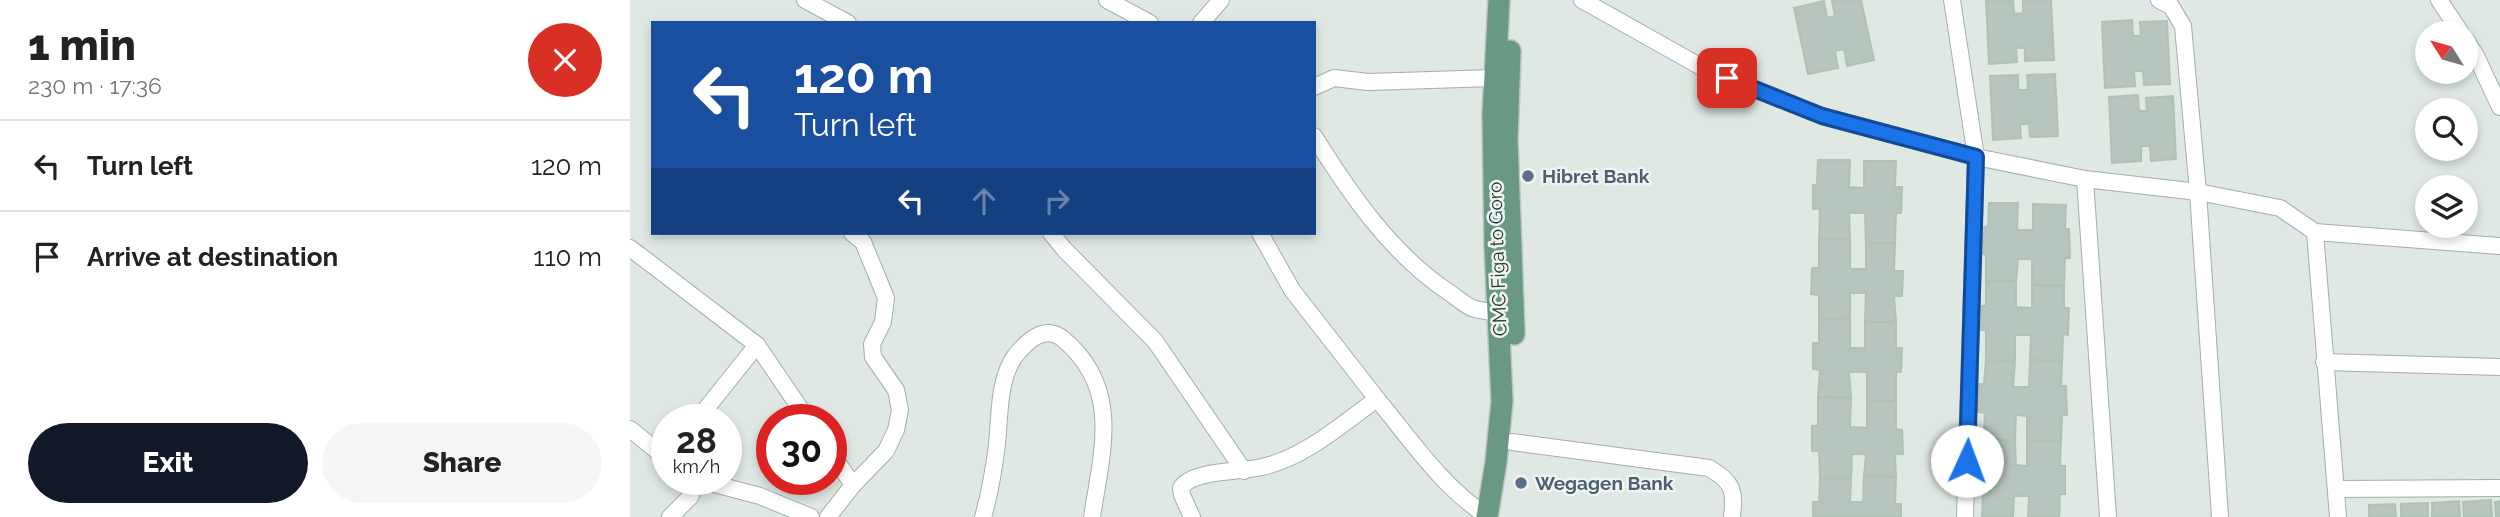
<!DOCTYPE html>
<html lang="en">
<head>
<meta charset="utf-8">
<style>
  body { margin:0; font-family:Raleway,sans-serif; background:#f6f6f6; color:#222; height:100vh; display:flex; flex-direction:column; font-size:26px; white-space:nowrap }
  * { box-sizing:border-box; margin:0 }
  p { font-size:23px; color:#767676 }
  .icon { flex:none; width:38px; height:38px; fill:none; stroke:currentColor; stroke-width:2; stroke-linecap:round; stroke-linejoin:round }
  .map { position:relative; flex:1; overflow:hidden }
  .drawer { display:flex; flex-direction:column; background:#fff; width:630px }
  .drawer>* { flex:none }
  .banner { position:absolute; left:21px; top:21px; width:665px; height:214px; border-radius:0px; box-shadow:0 4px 10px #0003; background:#1a4fa0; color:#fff; overflow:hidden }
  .needle { width:46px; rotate:307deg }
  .tools { position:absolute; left:1785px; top:21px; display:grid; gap:14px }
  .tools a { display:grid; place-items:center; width:63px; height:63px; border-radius:50%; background:#fff; box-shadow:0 4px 10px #0003; font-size:35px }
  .speed { position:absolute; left:21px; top:404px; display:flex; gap:14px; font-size:35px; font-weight:700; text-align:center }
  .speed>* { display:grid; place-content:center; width:91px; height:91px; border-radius:50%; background:#fff; box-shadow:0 4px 10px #0003; line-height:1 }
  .speed small { font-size:18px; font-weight:400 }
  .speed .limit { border:10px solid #d22; background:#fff; color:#111 }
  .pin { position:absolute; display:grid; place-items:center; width:60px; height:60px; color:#fff; margin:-30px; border-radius:14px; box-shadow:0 4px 10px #0006 }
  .me { position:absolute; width:77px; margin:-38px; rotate:2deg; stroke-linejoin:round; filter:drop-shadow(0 0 5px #0008) }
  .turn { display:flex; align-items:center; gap:24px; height:147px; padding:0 28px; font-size:32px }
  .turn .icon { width:91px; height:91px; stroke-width:2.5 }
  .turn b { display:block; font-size:49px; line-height:60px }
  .lanes { display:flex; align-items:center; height:66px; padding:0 28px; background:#0003; justify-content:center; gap:35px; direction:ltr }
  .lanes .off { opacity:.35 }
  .round { display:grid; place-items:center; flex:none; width:74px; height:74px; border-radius:37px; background:#f6f6f6 }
  .summary { display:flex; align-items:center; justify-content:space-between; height:119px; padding:0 28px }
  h1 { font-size:42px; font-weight:800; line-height:52px }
  .action { display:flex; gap:14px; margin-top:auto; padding:14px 28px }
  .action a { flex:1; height:80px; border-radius:42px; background:#111827; color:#fff; font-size:28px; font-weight:800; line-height:80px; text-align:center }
  .action a+a { background:#f6f6f6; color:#222 }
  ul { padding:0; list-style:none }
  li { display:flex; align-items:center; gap:21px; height:91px; padding:0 28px; border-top:2px solid #e0e0e0 }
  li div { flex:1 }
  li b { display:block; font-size:26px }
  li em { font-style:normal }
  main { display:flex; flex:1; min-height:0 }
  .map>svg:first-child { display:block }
</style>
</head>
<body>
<main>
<section class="drawer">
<div class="summary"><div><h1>1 min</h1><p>230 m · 17:36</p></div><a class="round" style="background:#d93025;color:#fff"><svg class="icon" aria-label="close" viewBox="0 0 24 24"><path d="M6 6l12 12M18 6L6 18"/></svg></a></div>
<ul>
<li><svg class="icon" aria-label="left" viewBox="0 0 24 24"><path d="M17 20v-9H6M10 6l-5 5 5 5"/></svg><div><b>Turn left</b></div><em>120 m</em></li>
<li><svg class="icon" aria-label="arrive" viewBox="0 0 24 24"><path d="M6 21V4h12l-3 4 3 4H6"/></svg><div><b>Arrive at destination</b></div><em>110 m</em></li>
</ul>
<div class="action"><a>Exit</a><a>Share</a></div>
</section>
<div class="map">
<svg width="1870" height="517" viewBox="0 0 1870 517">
  <rect width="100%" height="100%" fill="#dfe8e2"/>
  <!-- building -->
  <g fill="#b8c5be" stroke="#b2c1b8" stroke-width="2">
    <path d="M1202 0H1231L1244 60 1217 66 1214 49 1205 51 1208 68 1178 74 1164 8 1194 1 1197 18 1205 16Z"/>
    <path d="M1356 0H1383L1384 14 1393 13V0H1421L1424 60 1395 61V48H1386L1387 62 1359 64Z"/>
    <path d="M1502 20 1503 36H1511L1510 22 1537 21 1540 84 1514 85 1513 71H1504L1505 86 1475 88 1472 22Z"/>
    <path d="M1425 74 1428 136 1400 137 1399 124H1390L1391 138 1363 140 1360 76 1388 75V90H1398L1397 75Z"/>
    <path d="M1508 95 1509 111H1517L1516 98 1543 96 1546 159 1521 161 1520 146H1511V161L1482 163 1479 97Z"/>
    <path d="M1188 160H1220L1219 187 1234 188V161H1266L1265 187H1272L1271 213H1266L1265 243H1236L1235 213H1219L1220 239H1189L1190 209H1183V185H1187Z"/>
    <path d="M1359 203H1388L1387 230H1403V204L1436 205 1435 229H1439L1440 258H1435L1434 286 1402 285V259H1388L1386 281H1356V255L1351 253 1352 227H1358Z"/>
    <path d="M1189 239H1220V269H1236V243H1265L1264 271H1273L1272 296H1264L1266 322H1235L1236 293H1220V318L1189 320V295L1181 294 1182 268H1189Z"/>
    <path d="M1356 281H1386V307L1402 308V285L1434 286V308H1439L1438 335 1433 334 1432 361 1400 360 1401 335H1385V361L1356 360V330H1351L1352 306H1356Z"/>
    <path d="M1220 318V348H1235V322H1266V348H1272L1271 372H1266V401H1237V372H1219L1221 398 1188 397 1190 370 1183 369V343H1189V320Z"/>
    <path d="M1356 360 1385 361 1383 387H1399L1400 360 1432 361 1431 386H1436L1437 415H1432L1431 441H1397V416L1386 415 1385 441 1354 439 1355 413 1348 412 1349 384H1354Z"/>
    <path d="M1188 397 1221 398 1220 427 1237 428V401H1266V429L1272 430 1273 454H1265L1266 477 1234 476 1236 454H1222L1221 479 1190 478 1189 451H1182V426H1188Z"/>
    <path d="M1354 439 1385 441 1386 465 1397 466V441H1431L1430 466H1435V494H1430L1429 517H1398L1399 496H1384L1383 517H1352L1353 492H1346L1347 464H1353Z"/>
    <path d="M1234 476 1266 477 1265 504H1271V517H1183V502H1189L1190 478 1221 479 1220 502H1233Z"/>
    <path d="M1861 500 1862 517H1834L1833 502Z"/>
    <path d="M1829 501 1830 517H1802V503Z"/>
    <path d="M1870 501V517H1866L1865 502Z"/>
    <path d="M1798 503V517H1771V504Z"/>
    <path d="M1765 504 1766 517H1739V505Z"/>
  </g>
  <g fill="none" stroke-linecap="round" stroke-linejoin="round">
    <!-- street casing -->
    <g stroke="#a3afa8" stroke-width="18">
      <g id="street">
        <path d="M175 0 218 23"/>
        <path d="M477 0 520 23"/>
        <path d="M952 0 1073 68 1192 116 1346 157 1455 179 1568 192 1590 517"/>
        <path d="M1322 0 1346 157 1335 517"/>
        <path d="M1529 0 1541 6 1553 26 1568 192 1650 208 1685 232 1870 246"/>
        <path d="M1809 0 1831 33"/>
        <path d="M571 23 591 0"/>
        <path d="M1836 40 1846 56 1870 107"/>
        <path d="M684 87 704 78 738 82 864 78"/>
        <path d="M684 136C720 194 762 255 820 293 827 298 835 305 842 308 850 311 860 311 869 313"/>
        <path d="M1455 179 1478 517"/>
        <path d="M1685 232 1708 517"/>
        <path d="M421 233 434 249 525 341 614 471"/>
        <path d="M0 248 127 345 67 420"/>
        <path d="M127 345 178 420"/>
        <path d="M1694 362 1870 367"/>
        <path d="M747 399C781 440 812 487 857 516"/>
        <path d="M0 429 37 459"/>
        <path d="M882 442 1079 468C1103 482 1105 490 1102 517"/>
        <path d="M201 453 223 485"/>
        <path d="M69 480 130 496 181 517"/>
        <path d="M1707 489 1870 488"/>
        <path d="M40 517 60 497 68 480"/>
        <path d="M198 517 223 485 256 451 266 430 270 410 266 390 243 357 242 344 253 322 256 298 233 242 222 233"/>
        <path d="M353 517C360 493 364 469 367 444 370 416 368 380 385 356 397 341 415 324 433 339 492 388 472 451 462 517"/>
        <path d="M562 517 552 495 551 488C561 470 611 472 632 467 674 458 712 424 747 399L662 290 630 233"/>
      </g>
    </g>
    <!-- primary casing -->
    <g stroke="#bdc3c0" stroke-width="24">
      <g id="primary">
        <path d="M880 51 877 140 884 334"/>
        <path d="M857 517 866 462 872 401 865 246 863 114 869 0"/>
      </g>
    </g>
    <!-- street -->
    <use href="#street" stroke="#fff" stroke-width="16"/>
    <!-- primary -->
    <use href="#primary" stroke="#699884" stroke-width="21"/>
  </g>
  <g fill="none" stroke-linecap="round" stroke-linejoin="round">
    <!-- route casing -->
    <g stroke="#114b97" stroke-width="18">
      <path id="route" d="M1097 78 1192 116 1346 157 1337 461"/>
    </g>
    <!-- route -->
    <use href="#route" stroke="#1a73e8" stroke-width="12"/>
  </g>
  <!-- markers -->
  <g fill="#5c6f8a" stroke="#eff5f1" stroke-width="2.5">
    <circle cx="898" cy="176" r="7"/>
    <circle cx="891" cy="483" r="7"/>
  </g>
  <g text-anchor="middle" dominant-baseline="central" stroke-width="5" stroke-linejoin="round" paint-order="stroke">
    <!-- service labels -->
    <g font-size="19" font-weight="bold" fill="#4e5e75" stroke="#eff5f1" text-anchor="start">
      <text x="912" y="176">Hibret Bank</text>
      <text x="905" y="483">Wegagen Bank</text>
    </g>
    <!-- street labels -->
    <g font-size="19" fill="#22362d" stroke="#eff5f1">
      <text transform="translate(867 259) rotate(-92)">CMC Figa to Goro</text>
    </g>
  </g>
</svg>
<div class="tools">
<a><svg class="needle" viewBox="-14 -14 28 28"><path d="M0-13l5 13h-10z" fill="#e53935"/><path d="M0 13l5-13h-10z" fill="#767676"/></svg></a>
<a><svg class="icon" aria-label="search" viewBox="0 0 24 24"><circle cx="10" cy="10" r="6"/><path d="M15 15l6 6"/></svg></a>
<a><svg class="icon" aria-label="layers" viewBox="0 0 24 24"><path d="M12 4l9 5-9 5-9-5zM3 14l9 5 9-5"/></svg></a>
</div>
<div class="speed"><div>28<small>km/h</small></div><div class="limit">30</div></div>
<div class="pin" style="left:1097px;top:78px;background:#d93025"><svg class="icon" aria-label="arrive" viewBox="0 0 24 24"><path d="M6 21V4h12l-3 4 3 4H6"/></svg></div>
<svg class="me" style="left:1337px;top:461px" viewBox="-20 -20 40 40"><circle r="19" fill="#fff"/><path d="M0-13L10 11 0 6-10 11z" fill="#1a73e8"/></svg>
<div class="banner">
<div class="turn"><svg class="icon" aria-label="left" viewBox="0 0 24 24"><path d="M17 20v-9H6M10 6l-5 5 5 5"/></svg><div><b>120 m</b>Turn left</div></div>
<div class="lanes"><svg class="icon" aria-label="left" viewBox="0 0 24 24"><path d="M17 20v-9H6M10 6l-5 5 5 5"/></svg><svg class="icon off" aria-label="ahead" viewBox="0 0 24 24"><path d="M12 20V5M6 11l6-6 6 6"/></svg><svg class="icon off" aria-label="right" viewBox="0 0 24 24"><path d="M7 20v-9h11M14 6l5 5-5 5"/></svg></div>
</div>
</div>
</main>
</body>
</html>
